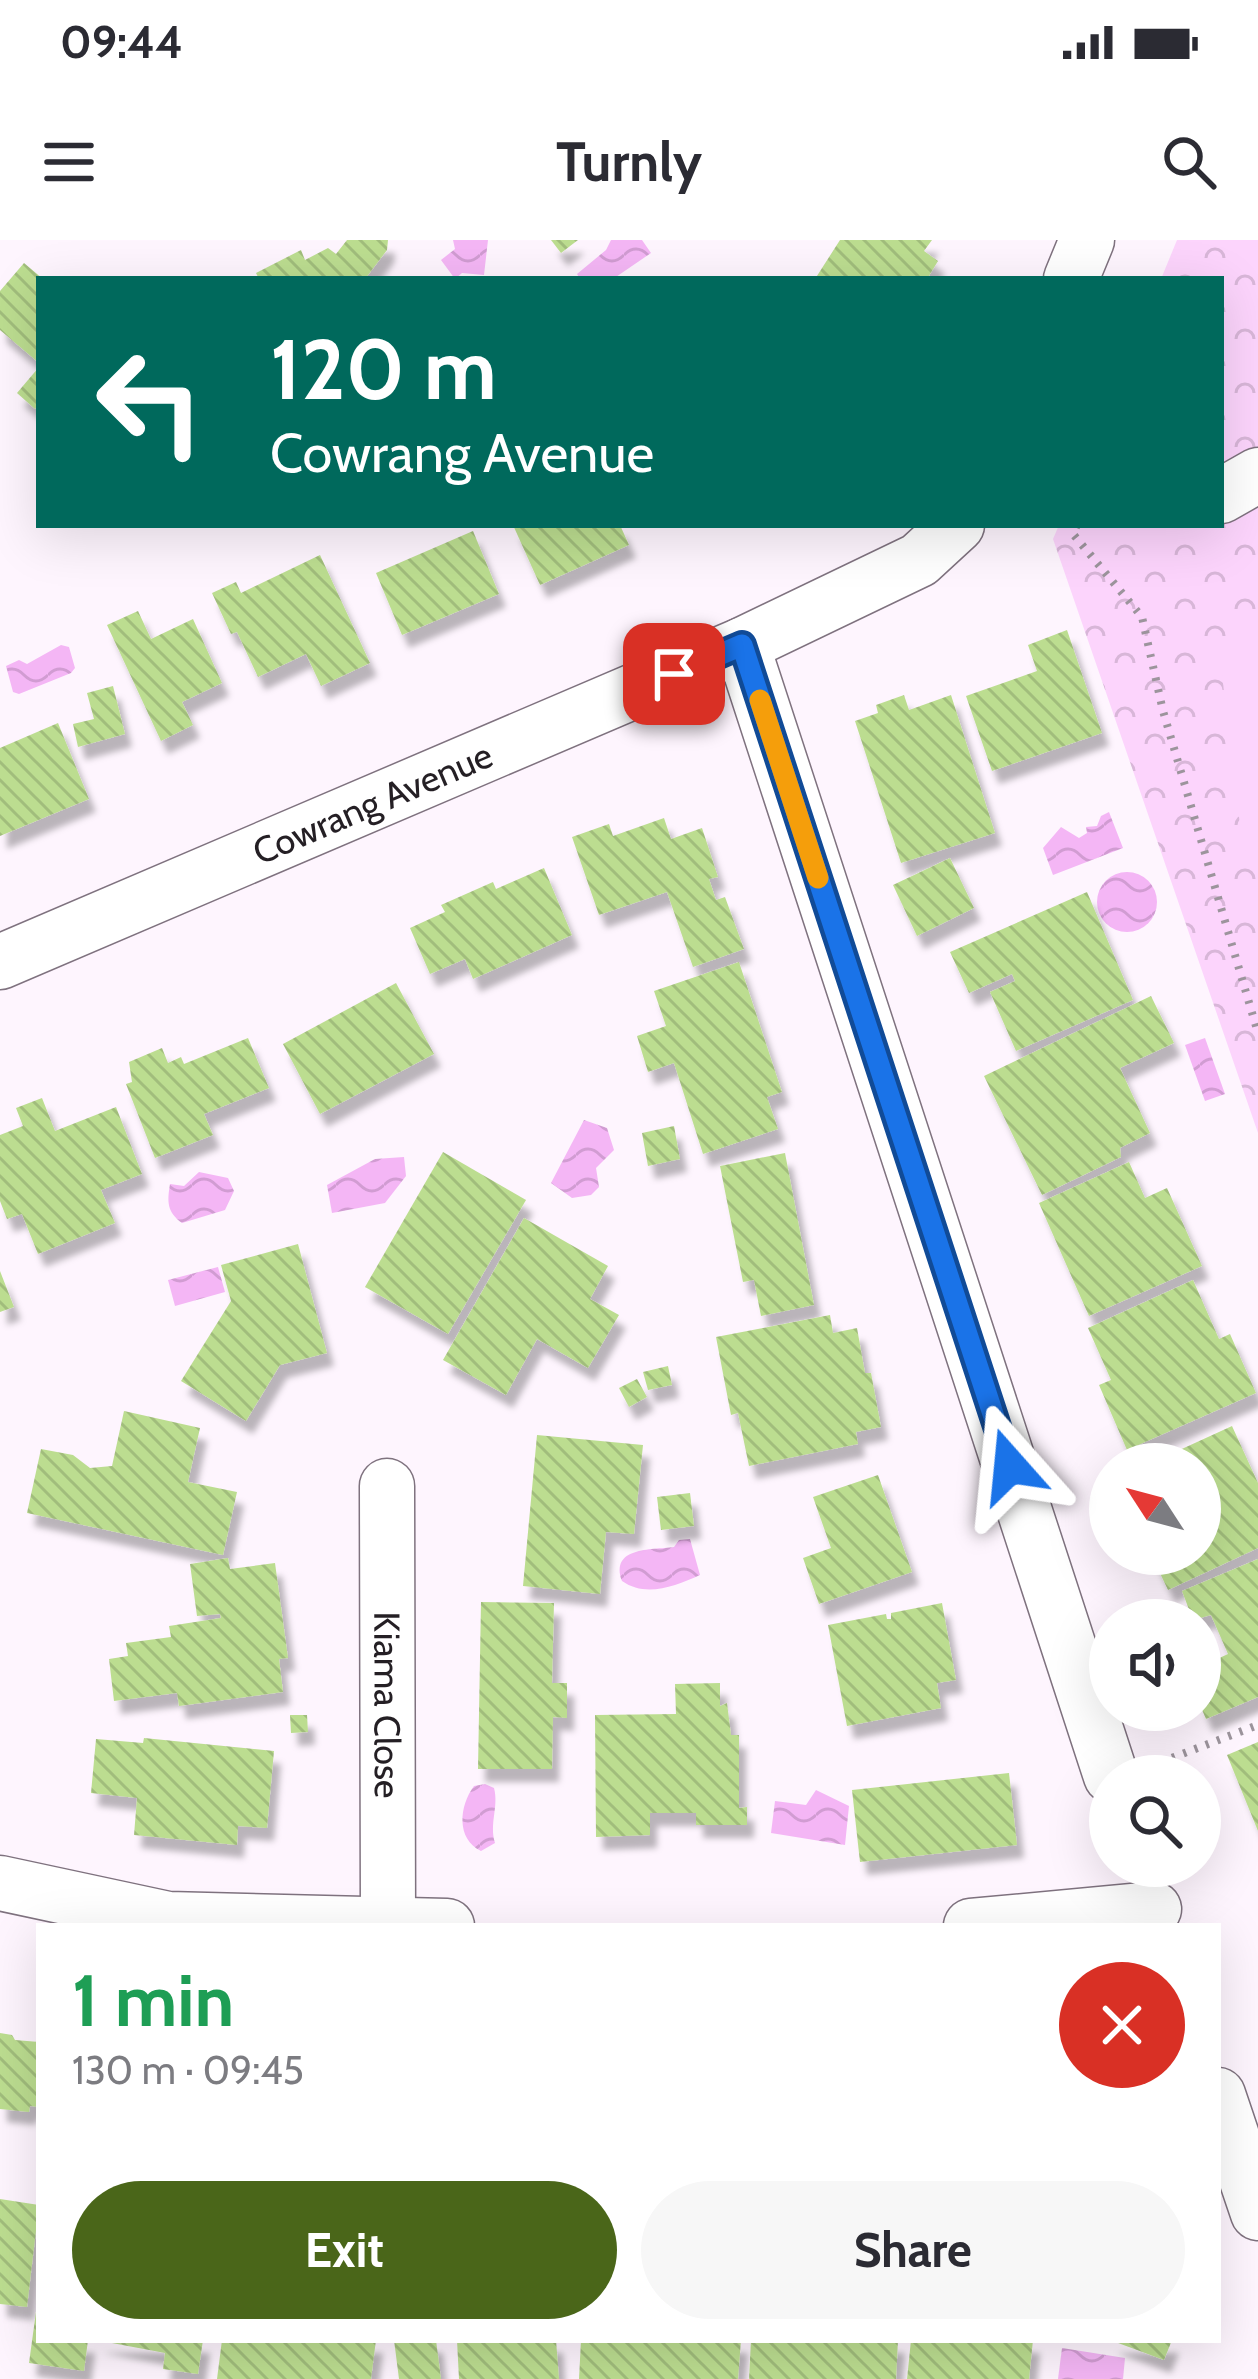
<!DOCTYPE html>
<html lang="en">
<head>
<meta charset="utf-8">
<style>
  body { margin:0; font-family:Cabin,sans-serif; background:#f7f7f7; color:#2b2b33; height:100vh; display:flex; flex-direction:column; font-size:45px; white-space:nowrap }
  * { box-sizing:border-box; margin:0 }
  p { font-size:39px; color:#7c7c81 }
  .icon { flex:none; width:66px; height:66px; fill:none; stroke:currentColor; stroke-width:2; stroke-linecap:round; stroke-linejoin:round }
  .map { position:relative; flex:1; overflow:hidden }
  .side { position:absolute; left:36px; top:1683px; width:1185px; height:420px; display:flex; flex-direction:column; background:#fff; border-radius:0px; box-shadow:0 12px 48px #0002 }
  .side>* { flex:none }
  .hud { position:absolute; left:36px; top:36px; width:1188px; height:252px; border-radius:0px; box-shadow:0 12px 48px #0002; background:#00695c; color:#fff; overflow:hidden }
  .needle { width:78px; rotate:306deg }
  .tools { position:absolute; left:1089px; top:1203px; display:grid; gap:24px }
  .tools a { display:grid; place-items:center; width:132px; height:132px; border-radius:50%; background:#fff; box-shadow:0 12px 48px #0002; font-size:60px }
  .pin { position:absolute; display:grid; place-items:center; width:102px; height:102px; color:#fff; margin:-51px; border-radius:24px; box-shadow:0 6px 18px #0006 }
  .me { position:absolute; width:132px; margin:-66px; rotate:342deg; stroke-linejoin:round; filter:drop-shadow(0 0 9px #0008) }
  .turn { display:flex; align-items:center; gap:42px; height:252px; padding:0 36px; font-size:54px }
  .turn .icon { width:156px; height:156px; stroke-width:2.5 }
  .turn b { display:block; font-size:84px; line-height:102px }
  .round { display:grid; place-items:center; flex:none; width:126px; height:126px; border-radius:63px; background:#f7f7f7 }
  .headline { display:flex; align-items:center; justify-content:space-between; height:204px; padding:0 36px }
  h1 { font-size:72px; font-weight:700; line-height:90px; color:#1e9e55 }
  .action { display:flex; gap:24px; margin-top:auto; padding:24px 36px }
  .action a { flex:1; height:138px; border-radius:72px; background:#4a6619; color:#fff; font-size:48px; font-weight:700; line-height:138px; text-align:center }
  .action a+a { background:#f7f7f7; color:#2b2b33 }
  .status { display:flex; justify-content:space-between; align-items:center; height:84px; padding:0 60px; background:#fff; direction:ltr }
  .status svg { height:33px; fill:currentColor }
  header { display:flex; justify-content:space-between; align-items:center; height:156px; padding:0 36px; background:#fff; font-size:54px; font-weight:700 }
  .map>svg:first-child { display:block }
</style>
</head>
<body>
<div class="status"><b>09:44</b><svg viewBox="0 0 49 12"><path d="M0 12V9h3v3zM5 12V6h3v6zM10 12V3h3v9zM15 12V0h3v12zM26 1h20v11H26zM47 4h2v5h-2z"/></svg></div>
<header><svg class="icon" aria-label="menu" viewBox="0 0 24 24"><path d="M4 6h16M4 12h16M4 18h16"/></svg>Turnly<svg class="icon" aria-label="search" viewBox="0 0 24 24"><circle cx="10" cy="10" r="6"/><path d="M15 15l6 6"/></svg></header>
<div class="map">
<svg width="1258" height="2139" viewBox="0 0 1258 2139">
  <defs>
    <pattern id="park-crowns" width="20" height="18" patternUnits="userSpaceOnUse" patternTransform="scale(3)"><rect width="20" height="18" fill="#fcd4fc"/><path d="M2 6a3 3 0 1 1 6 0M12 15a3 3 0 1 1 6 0" fill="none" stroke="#d8b6d8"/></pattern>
    <pattern id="water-waves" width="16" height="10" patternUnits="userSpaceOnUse" patternTransform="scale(3)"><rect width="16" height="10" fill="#f4b6f5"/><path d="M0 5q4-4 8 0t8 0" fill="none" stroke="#d19cd2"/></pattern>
    <pattern id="building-back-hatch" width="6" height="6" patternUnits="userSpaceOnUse" patternTransform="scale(3)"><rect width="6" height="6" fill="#bcdd90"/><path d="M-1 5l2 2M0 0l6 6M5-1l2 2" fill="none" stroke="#a1bd7c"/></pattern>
    <filter id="shadow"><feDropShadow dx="7" dy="13" stdDeviation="3" flood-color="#0004"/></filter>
  </defs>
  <rect width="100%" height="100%" fill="#fef5fe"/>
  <!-- park -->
  <path fill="url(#park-crowns)" d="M1177 0H1258V893L1053 299 1059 285H1221V39H1161Z"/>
  <!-- garden -->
  <path fill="#fcd4fc" d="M1258 387V640L1242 602 1220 418Z"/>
  <!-- water -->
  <g fill="url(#water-waves)">
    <path d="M453 0H488L484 35 462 33 455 39 441 20 455 9Z"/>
    <path d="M611 0H642L651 13 613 39H580L577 34 606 10Z"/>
    <path d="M61 405 69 407 75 428 71 433 19 454 13 452 6 426 19 420 27 424Z"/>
    <path d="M1109 572 1123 608 1053 635 1043 608 1061 587 1079 598 1087 593 1086 587 1097 586 1101 576Z"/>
    <circle cx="1127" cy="662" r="30"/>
    <path d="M1205 798 1225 854 1205 861 1185 805Z"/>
    <path d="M584 880 607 888 614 910 596 928 599 947 591 955 572 958 551 943Z"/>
    <path d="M404 917 406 936 385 963 332 973 327 945 375 919Z"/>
    <path d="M199 932 228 938 234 951 225 970 182 983C167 972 167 962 170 944L184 946Z"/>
    <path d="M218 1027 225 1052 175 1066 168 1040Z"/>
    <path d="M690 1299 700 1335C675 1346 646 1358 622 1341 610 1307 650 1310 674 1307L679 1300Z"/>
    <path d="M485 1544 494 1548C499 1567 489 1583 495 1603L481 1611C456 1599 459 1566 474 1546Z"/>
    <path d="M816 1550 849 1566 845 1605 771 1593 775 1561 806 1565Z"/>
    <path d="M1062 2108 1125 2118 1123 2139H1058Z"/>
  </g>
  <!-- building -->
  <g fill="url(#building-back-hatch)" filter="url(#shadow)">
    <path d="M347 0H388L387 10 365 39H259L256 33 301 10 305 20 328 8 336 14Z"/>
    <path d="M551 0H578L561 13Z"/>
    <path d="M840 0H932L924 11 938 21 927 39H815Z"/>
    <path d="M24 23 43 39H39V123L0 90V51Z"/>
    <path d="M39 127V163L35 169 17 153Z"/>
    <path d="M513 285H620L629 305 540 345Z"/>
    <path d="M473 291 499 354 402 395 376 333Z"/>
    <path d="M320 315 370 423 321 446 306 414 258 437 237 392 231 394 212 353 236 342 241 353Z"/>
    <path d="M138 371 151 399 193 379 222 443 182 462 193 485 161 501 107 385Z"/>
    <path d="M1067 390 1102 493 992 531 966 456 1037 431 1028 405Z"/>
    <path d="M113 446 125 494 78 507 73 484 94 479 87 453Z"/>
    <path d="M904 455 909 470 951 455 995 593 901 623 855 481 878 473 876 465Z"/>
    <path d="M58 483 89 559 0 596V508Z"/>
    <path d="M664 578 671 599 702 588 718 637 709 639 716 660 725 657 744 709 693 727 667 652 599 675 572 597 609 584 613 596Z"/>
    <path d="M950 618 974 668 917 696 893 645Z"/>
    <path d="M544 628 572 695 473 739 465 719 430 734 410 688 445 672 441 665 493 642 496 649Z"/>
    <path d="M1087 652 1133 760 1016 811 990 752 1015 741 1012 734 969 753 950 712Z"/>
    <path d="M739 722 782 852 767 857 778 889 703 914 674 823 648 832 637 796 666 786 654 751Z"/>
    <path d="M396 743 434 814 320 874 283 804Z"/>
    <path d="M1151 756 1174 803 1120 828 1150 893 1120 908 1121 917 1042 955 984 836Z"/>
    <path d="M248 798 269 848 204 874 213 895 155 918 126 844 132 842 129 822 162 808 168 823 181 817 184 824Z"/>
    <path d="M42 858 55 891 116 867 142 934 101 950 115 983 38 1014 22 974 7 979 0 961V895L23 886 16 868Z"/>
    <path d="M674 886 680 919 648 926 642 893Z"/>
    <path d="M443 912 526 960 448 1094 365 1047Z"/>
    <path d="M785 913 814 1065 761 1076 754 1040 743 1042 720 926Z"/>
    <path d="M1129 922 1145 958 1167 948 1202 1026 1089 1076 1039 963Z"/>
    <path d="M524 978 608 1026 590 1059 619 1075 588 1128 537 1099 506 1155 443 1120Z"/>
    <path d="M298 1004 327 1113 280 1125 246 1181 181 1141 231 1061 221 1025Z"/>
    <path d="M0 1031 14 1067 0 1072Z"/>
    <path d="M1193 1040 1219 1099 1230 1094 1256 1153 1127 1210 1099 1145 1111 1140 1088 1088Z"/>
    <path d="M830 1075 833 1093 857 1088 865 1133H871L881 1187 856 1192 858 1204 749 1226 738 1173 731 1175 716 1097Z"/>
    <path d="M668 1126 672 1145 648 1150 643 1132Z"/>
    <path d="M637 1139 647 1157 629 1167 619 1148Z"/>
    <path d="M124 1171 200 1188 188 1242 237 1252 223 1315 27 1273 41 1209 73 1215 90 1228 112 1226Z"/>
    <path d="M1232 1186 1258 1243V1308L1168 1350 1151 1314H1200V1224H1149Z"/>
    <path d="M537 1195 643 1205 634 1294 606 1292 600 1354 523 1346Z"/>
    <path d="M878 1235 912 1332 819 1364 803 1318 831 1308 813 1257Z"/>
    <path d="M690 1253 694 1286 661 1290 657 1257Z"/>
    <path d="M228 1318 230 1329 275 1323 288 1418 279 1419 283 1452 179 1466 177 1453 114 1461 109 1419 128 1416 126 1403 171 1397 169 1386 221 1378 220 1374 197 1376 190 1324Z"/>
    <path d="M1258 1319V1457L1206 1479 1200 1465V1427L1228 1414 1211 1375 1193 1380 1182 1351Z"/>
    <path d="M481 1362 554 1363 552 1443H567V1478L553 1477 552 1529H478Z"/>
    <path d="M942 1363 956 1440 937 1443 941 1468 847 1486 828 1385 886 1374 887 1379H891V1373Z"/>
    <path d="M720 1443V1466L727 1463 731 1495H739V1568L747 1567V1585H696V1573H650V1595L596 1597 595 1475 676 1474 675 1444Z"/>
    <path d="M290 1475H307L308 1492 291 1493Z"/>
    <path d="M144 1498 274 1511 267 1588 238 1586 237 1605 134 1595 137 1558 91 1553 96 1499 143 1503Z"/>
    <path d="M1258 1502V1591L1227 1515Z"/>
    <path d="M1009 1533 1017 1605 860 1622 852 1550Z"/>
    <path d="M0 1793 12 1795 15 1800 39 1802V1867L30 1866 29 1872 0 1869Z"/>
    <path d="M0 1959 39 1965 27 2067 0 2064Z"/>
    <path d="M36 2072 39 2100H88L84 2131 29 2123Z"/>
    <path d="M96 2100H203L198 2134 163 2129 165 2113Z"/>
    <path d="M222 2100 284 2101 376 2100 371 2139H217Z"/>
    <path d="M394 2100H436L441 2139H399Z"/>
    <path d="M457 2100H556L559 2139H459Z"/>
    <path d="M581 2100H741L738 2139H579Z"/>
    <path d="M751 2100H898L896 2139H749Z"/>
    <path d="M911 2100H1033L1029 2139H907Z"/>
    <path d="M1110 2100H1172L1164 2120Z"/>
  </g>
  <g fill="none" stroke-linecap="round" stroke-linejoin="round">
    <!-- minor casing -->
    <g stroke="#7f727f" stroke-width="57">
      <g id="minor">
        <path d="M1071 39 1087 0"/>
        <path d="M1221 256 1258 235"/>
        <path d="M742 405 1111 1536"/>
        <path id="s1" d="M0 722 742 405 919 320 957 285"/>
        <path id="s2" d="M387 1246 388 1683"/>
        <path d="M0 1643 168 1679 447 1686"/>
        <path d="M971 1686 1154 1669"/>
        <path d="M1218 1855 1258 1973"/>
      </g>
    </g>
    <!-- path -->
    <g stroke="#9c949c" stroke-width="8" stroke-dasharray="3 9" stroke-linecap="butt">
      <path d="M1077 285 1073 294 1142 377 1163 471 1258 793"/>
      <path d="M1161 1522 1258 1485"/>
    </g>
    <!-- minor -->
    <use href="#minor" stroke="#fff" stroke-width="54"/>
  </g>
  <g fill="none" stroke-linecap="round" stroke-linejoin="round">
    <!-- route casing -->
    <g stroke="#114b97" stroke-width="30">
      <path id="route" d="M674 434 742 405 1010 1226"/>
    </g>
    <!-- route -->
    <use href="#route" stroke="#1a73e8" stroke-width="21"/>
    <!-- slow -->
    <path stroke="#f59e0b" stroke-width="21" d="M760 460 818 638"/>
  </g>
  <g text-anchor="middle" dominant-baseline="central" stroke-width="9" stroke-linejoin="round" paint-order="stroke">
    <!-- street labels -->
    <g font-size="36" fill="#241f24" stroke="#fef5fe">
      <text stroke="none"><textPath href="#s1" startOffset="405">Cowrang Avenue</textPath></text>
      <text stroke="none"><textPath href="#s2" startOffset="219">Kiama Close</textPath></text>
    </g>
  </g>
</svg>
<div class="tools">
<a><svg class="needle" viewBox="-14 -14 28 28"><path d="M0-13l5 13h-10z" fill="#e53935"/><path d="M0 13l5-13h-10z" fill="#7c7c81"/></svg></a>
<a><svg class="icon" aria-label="sound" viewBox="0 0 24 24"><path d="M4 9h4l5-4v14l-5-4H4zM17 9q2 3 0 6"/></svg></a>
<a><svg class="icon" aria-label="search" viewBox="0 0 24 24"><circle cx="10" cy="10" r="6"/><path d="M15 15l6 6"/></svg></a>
</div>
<div class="pin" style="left:674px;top:434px;background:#d93025"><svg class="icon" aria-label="arrive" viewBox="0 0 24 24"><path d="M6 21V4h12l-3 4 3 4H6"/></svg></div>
<svg class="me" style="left:1010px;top:1226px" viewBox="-20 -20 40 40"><path d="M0-17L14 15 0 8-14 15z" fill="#1a73e8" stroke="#fff" stroke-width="4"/></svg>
<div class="hud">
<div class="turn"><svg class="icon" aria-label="left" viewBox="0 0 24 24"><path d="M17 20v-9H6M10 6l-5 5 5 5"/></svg><div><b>120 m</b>Cowrang Avenue</div></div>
</div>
<section class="side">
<div class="headline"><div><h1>1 min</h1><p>130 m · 09:45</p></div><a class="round" style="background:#d93025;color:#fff"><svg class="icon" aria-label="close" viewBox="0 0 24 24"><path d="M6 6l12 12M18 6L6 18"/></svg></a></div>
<div class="action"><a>Exit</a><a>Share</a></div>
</section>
</div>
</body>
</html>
